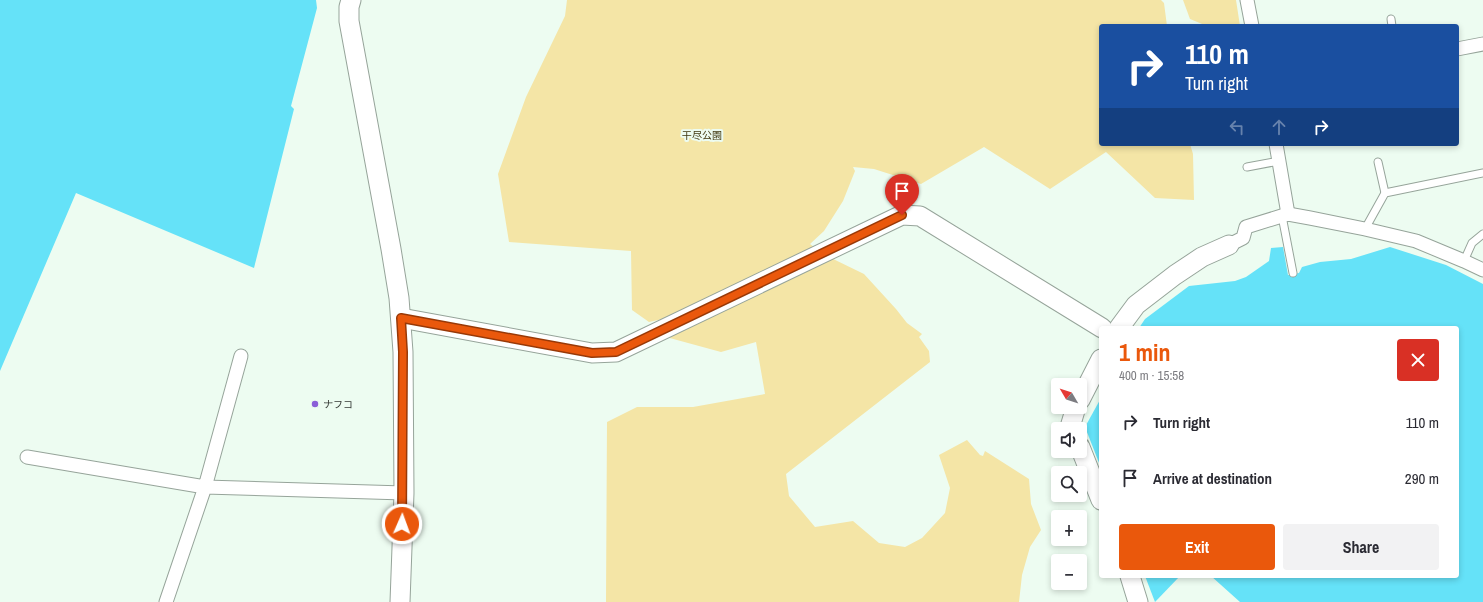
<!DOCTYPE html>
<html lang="en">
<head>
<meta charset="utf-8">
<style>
  body { margin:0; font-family:"Archivo Narrow","Noto Sans JP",sans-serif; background:#f2f2f3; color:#2b2b33; height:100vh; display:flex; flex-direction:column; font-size:15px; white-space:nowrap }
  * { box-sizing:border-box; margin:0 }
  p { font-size:13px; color:#7c7c81 }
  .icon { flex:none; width:22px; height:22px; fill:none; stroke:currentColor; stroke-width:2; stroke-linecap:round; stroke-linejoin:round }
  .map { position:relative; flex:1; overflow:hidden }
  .panel { position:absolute; left:1099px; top:326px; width:360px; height:252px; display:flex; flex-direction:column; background:#fff; border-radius:4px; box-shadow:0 2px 6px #0003 }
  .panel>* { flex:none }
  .banner { position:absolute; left:1099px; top:24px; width:360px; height:122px; border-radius:4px; box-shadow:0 2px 6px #0003; background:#1a4fa0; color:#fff; overflow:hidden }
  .needle { width:26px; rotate:309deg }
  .buttons { position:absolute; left:1051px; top:378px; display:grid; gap:8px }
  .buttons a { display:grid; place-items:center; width:36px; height:36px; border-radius:4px; background:#fff; box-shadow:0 2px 6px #0003; font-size:20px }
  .pin { position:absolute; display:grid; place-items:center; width:34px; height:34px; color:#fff; margin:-41px -17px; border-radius:50% 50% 50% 0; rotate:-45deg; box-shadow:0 0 4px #0007 }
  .pin .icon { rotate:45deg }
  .me { position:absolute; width:44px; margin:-22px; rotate:2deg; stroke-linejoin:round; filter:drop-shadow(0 0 3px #0008) }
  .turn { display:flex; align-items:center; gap:14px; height:84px; padding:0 20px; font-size:18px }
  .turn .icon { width:52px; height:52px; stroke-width:2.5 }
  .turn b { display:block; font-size:28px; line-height:34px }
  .lanes { display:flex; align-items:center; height:38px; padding:0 20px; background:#0003; justify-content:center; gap:20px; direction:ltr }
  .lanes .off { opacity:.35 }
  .round { display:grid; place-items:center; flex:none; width:42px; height:42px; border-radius:4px; background:#f2f2f3 }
  .head { display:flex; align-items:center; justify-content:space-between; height:68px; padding:0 20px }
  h1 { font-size:24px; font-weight:700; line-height:30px; color:#ea580c }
  .button { display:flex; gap:8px; margin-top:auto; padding:8px 20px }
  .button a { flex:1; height:46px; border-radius:4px; background:#ea580c; color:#fff; font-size:16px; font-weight:700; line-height:46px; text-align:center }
  .button a+a { background:#f2f2f3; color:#2b2b33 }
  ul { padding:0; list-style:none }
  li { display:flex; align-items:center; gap:12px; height:56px; padding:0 20px }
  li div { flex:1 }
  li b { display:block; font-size:15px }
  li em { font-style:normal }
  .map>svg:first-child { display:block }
</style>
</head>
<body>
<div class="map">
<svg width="1483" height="602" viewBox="0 0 1483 602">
  <rect width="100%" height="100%" fill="#edfcf1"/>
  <!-- green -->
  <g fill="#f4e5a6">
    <path d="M567 0H1161L1164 3 1167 26H1101V144H1190L1193 154 1194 200 1155 198 1106 152 1050 189 984 147 921 184 874 169 853 167 855 171 843 201 824 231 810 244 826 256H827L864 274 896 309 907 323 922 334 919 337 929 351 930 362 786 474 789 496 815 527 853 521 879 543 905 547 922 538 945 513 950 488 939 455 967 440 980 455 983 456 985 451 1029 479 1031 504 1041 530 1030 547 1022 575 1019 602H606L607 422 637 407H693L765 394 756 342 721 352 666 337 667 318 649 322 632 310 631 251 509 242 498 174 526 97 565 16Z"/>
    <path d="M1183 0H1236L1240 26H1207L1190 19Z"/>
  </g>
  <!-- water -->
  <g fill="#65e2f8">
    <path d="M0 0H316L317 8 291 106 294 109 254 268 76 193 0 371Z"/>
    <path d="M1283 247 1288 275 1299 273 1302 267 1320 262 1351 259 1390 247 1446 265 1483 284V602H1240L1211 576H1457V328H1139L1145 319 1189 286 1235 281 1246 277 1269 261 1271 248Z"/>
    <path d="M1101 398V468L1085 427Z"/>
    <path d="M1145 576H1180L1155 602Z"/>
  </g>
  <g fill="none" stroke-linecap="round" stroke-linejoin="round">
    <!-- lane casing -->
    <g stroke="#96a49a" stroke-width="9">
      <g id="lane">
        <path d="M1391 19 1392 26"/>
        <path d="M1378 162 1385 193"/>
        <path d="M1247 167 1279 161"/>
        <path d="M1282 216 1293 273"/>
        <path d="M1365 229 1385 193 1483 173"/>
        <path d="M1464 261 1472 243 1483 234"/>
      </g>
    </g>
    <!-- street casing -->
    <g stroke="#96a49a" stroke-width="15">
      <g id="street">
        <path d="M1247 0 1252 26"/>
        <path d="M1457 49 1483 44"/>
        <path d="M1276 144 1288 214"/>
        <path d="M1229 245 1243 238 1246 227 1288 214 1310 218 1365 229 1416 241 1464 261 1483 270"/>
        <path d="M27 457 205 487 241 356"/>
        <path d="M166 602 205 487 404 493"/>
      </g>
    </g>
    <!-- secondary casing -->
    <g stroke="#96a49a" stroke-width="21">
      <g id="secondary">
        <path d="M351 0 349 7V21L391 249 399 298 403 352 404 493 400 602"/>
        <path d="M401 318 592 353 616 352 902 215 920 216 1102 328"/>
        <path d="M1119 328 1136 305 1175 275 1202 257 1229 245"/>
        <path d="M1080 400 1101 359"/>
        <path d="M1071 429 1070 427 1076 407"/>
        <path d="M1080 447 1101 500"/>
        <path d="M1130 576 1138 602"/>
      </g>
    </g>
    <!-- lane -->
    <use href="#lane" stroke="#fff" stroke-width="7"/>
    <!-- street -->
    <use href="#street" stroke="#fff" stroke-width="13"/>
    <!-- secondary -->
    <use href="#secondary" stroke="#fff" stroke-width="19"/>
  </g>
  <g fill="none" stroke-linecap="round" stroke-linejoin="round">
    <!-- route casing -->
    <g stroke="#983908" stroke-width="10">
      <path id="route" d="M402 524 403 352 401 318 592 353 616 352 902 215"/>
    </g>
    <!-- route -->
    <use href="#route" stroke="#ea580c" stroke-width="7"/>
  </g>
  <!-- markers -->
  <circle fill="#8a5ed8" stroke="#edfcf1" stroke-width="1.5" cx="315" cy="404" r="4"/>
  <g text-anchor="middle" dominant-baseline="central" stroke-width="4" stroke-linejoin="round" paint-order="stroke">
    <!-- park labels -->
    <g font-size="10" fill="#3f360e" stroke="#edfcf1">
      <text x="702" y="135">干尽公園</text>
    </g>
    <!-- poi labels -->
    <g font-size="10" fill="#343935" stroke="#edfcf1" text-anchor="start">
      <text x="323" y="404">ナフコ</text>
    </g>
  </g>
</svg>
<div class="buttons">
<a><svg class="needle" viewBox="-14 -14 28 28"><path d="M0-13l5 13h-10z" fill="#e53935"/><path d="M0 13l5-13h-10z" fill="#7c7c81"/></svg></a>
<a><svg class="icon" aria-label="sound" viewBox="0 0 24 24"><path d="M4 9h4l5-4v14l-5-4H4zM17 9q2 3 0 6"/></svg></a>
<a><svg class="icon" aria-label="search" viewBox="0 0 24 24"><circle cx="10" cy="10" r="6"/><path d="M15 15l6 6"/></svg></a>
<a>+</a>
<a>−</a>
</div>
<div class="pin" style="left:902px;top:215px;background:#d93025"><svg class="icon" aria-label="arrive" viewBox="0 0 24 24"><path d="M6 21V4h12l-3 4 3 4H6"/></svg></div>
<svg class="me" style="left:402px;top:524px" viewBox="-20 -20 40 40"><circle r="17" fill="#ea580c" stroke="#fff" stroke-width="3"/><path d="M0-11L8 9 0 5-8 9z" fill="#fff"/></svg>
<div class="banner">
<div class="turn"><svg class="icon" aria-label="right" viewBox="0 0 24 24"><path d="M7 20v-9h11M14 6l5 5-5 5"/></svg><div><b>110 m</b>Turn right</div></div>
<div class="lanes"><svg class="icon off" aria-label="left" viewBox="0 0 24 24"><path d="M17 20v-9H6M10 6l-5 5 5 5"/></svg><svg class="icon off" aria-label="ahead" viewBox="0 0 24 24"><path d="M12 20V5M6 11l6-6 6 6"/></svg><svg class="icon" aria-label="right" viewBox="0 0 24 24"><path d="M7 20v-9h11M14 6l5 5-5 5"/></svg></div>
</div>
<section class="panel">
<div class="head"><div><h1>1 min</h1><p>400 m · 15:58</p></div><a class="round" style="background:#d93025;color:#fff"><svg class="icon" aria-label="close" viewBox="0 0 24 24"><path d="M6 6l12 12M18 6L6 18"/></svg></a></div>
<ul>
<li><svg class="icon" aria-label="right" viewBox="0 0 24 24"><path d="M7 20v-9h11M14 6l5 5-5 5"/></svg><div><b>Turn right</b></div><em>110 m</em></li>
<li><svg class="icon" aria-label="arrive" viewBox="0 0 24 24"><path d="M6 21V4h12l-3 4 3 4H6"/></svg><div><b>Arrive at destination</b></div><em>290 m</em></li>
</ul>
<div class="button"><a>Exit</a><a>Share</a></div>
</section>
</div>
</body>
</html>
